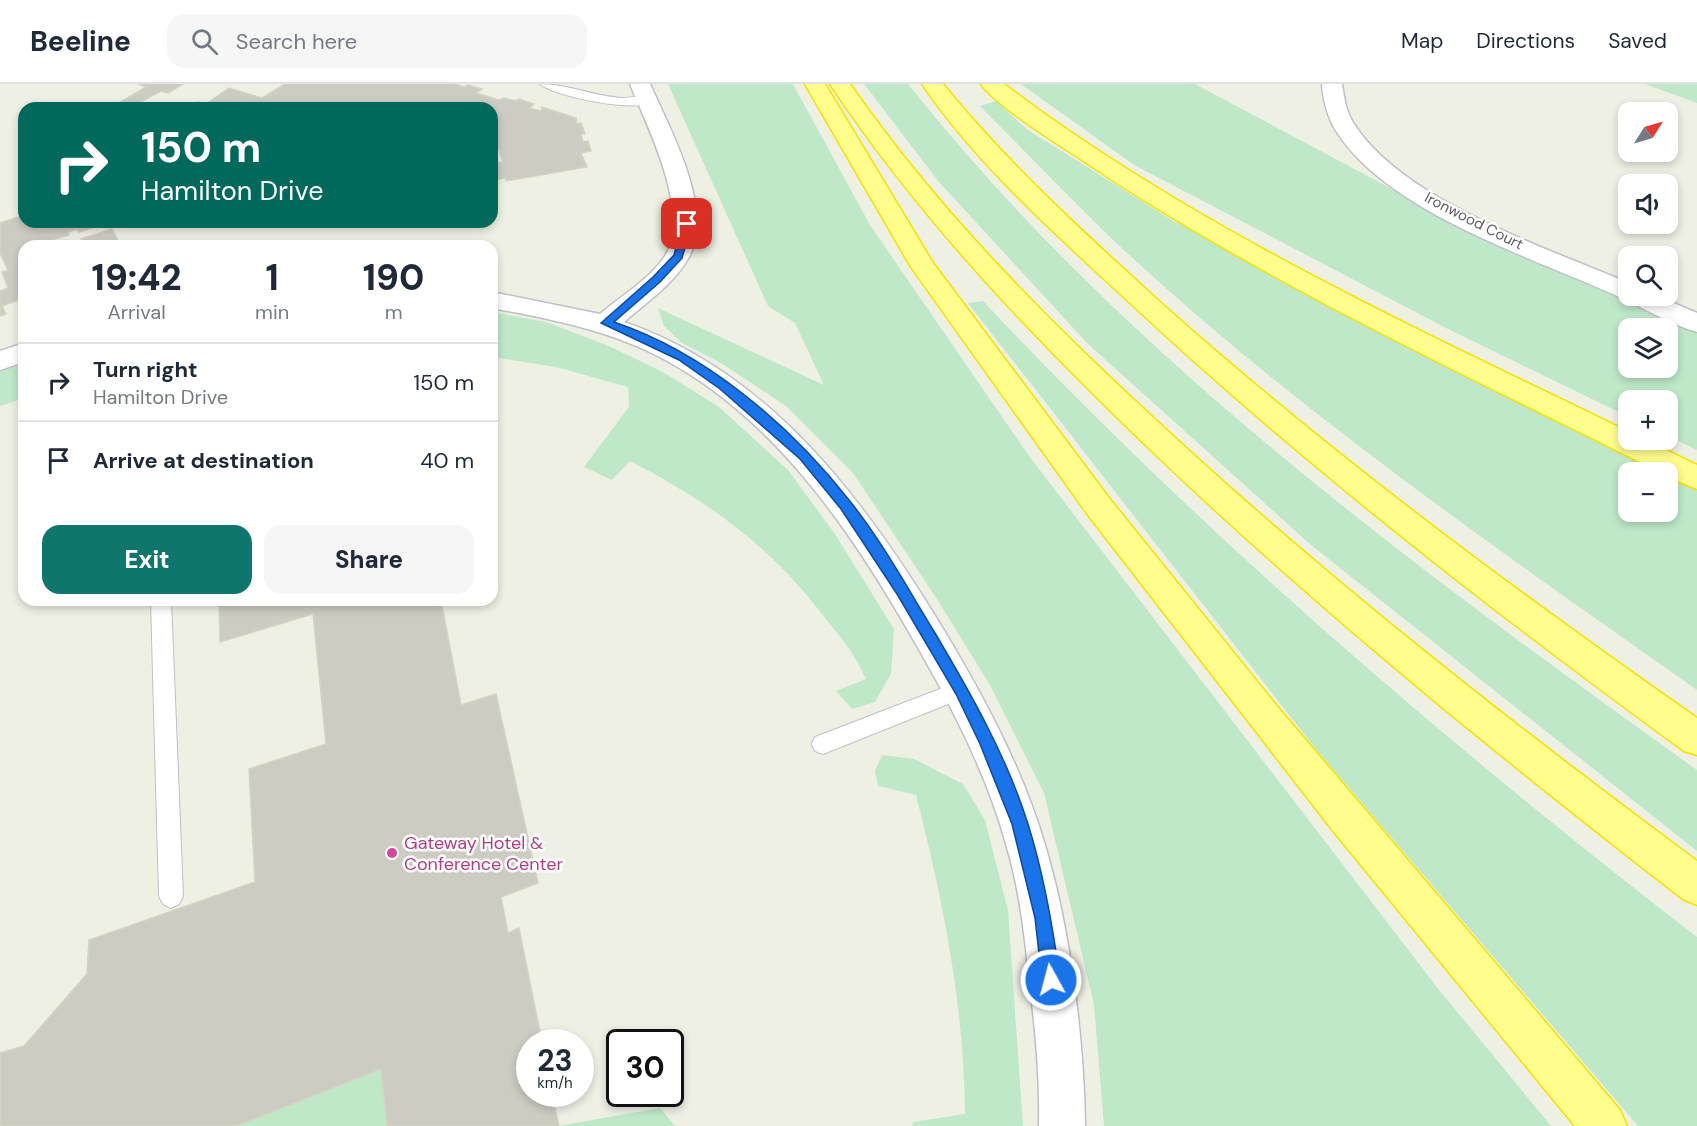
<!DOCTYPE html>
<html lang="en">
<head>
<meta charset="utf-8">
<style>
  body { margin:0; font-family:"DM Sans",sans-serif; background:#f6f6f7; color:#1f2937; height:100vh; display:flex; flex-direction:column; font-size:22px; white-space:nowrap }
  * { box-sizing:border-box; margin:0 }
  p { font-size:20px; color:#747a83 }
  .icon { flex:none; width:33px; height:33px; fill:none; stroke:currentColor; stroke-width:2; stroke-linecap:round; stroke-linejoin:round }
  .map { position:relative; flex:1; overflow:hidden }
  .side { position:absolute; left:18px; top:156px; width:480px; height:366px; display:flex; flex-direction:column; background:#fff; border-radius:18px; box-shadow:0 3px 9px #0003 }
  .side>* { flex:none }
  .guide { position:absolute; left:18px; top:18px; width:480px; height:126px; border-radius:18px; box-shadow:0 3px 9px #0003; background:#00695c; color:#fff; overflow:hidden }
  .needle { width:39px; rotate:53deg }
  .controls { position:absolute; left:1618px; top:18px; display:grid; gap:12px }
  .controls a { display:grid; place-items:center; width:60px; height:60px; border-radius:12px; background:#fff; box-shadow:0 3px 9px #0003; font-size:30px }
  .speed { position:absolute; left:516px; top:945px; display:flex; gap:12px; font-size:30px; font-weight:700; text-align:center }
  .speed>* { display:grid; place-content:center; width:78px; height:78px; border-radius:50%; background:#fff; box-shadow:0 3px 9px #0003; line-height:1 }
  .speed small { font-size:15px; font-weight:400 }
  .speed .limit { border:3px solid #111; border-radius:9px; background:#fff; color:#111 }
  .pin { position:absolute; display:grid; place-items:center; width:51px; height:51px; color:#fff; margin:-26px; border-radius:12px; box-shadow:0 3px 9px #0006 }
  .me { position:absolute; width:66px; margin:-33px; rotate:353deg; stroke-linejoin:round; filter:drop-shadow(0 0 4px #0008) }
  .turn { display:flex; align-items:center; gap:21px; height:126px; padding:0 24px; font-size:27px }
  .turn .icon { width:78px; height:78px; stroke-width:2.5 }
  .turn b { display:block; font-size:42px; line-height:51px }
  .eta { display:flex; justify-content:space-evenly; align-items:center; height:102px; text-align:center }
  .eta b { font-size:36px; font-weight:800; line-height:42px }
  .cta { display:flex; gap:12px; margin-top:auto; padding:12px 24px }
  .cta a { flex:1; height:69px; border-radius:18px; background:#0f766e; color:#fff; font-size:24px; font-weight:800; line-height:69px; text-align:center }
  .cta a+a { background:#f6f6f7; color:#1f2937 }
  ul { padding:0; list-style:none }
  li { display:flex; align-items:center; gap:18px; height:78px; padding:0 24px; border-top:2px solid #e0e1e3 }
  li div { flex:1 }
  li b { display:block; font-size:22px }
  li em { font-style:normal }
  header { display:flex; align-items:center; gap:36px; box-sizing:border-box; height:84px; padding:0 30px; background:#fff; border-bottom:2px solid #e0e1e3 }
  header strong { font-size:28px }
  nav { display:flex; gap:33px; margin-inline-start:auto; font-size:21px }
  .search { width:420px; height:54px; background:#f6f6f7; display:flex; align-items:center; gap:15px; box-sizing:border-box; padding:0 21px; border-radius:18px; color:#747a83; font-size:22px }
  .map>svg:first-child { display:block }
</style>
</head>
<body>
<header>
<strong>Beeline</strong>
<div class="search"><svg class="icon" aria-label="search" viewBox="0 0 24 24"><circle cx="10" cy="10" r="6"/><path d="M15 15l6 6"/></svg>Search here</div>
<nav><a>Map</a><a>Directions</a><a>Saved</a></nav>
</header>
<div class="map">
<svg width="1697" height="1042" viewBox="0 0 1697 1042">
  <rect width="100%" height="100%" fill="#eff0e4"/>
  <!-- green -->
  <g fill="#bfe8c9" fill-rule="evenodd">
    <path d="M668 0H793L870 141 1029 372 1436 902 1551 1042H1104L1094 921 1044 709 990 601 935 512 853 389 786 322 721 279 682 259 664 242 658 224 824 301 795 239 768 222Z"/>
    <path d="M864 0H908C1124 272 1417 485 1697 686V767L1311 461 1088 260 939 98Z"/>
    <path d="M1021 0H1195L1407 113 1697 245V366L1668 352V316H1629V333L1446 244 1134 81ZM1629 244H1668V284H1629Z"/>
    <path d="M1645 0H1697V19Z"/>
    <path d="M996 17 1028 46 1172 136 1665 388H1629V428H1668V390L1697 405V606C1506 471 1312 338 1139 180 1084 130 1033 75 980 22Z"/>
    <path d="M983 217C1202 450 1445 658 1697 853V1042H1638L1314 663 968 219Z"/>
    <path d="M492 228 546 238 609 262 663 288 719 323 788 386 835 450 894 545 891 590 875 618 852 625 836 607 866 595C856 572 841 553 825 534 770 461 710 419 630 377L612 396 584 383 629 323 628 303 556 283 492 273Z"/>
    <path d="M24 279V314L0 322V288Z"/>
    <path d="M882 671 914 675 963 700 985 736 1008 826 1023 1042H912L913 1038 965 1030C964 921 943 816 916 711L878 702 875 687Z"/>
    <path d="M381 985 387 1042H236Z"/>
    <path d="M660 1024 675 1042H558Z"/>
  </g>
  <!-- building -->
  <g fill="#cdccc3" stroke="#d5d3c2" stroke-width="1.5">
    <path d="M138 0H183L168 9 161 7 129 24H110L146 3Z"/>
    <path d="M285 0H455L464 3 468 1 482 5 476 9 499 16 503 14 516 17 519 15 534 20 529 24 541 27 542 23 576 34 577 40 581 39 585 50H581L583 58 588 57 591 67 581 69 587 83 506 97 505 94 492 97V80L503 78 499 66 492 64V24H188L198 18 206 20 229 4 262 14Z"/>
    <path d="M24 131V138H34L35 141 43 138H109L79 148 77 145 68 148 69 151 52 156 54 162H24V214L2 222 6 230 0 232V207L8 204 2 188 8 186 0 169V139Z"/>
    <path d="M112 145 121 162H64L83 159 81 155Z"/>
    <path d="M219 516H441L461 621 496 610 538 799 501 813 508 849 519 844 542 958H530V1010H552L559 1042H387L381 985 236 1042H0V969L24 962 87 890 89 856 255 798 249 685 326 660 313 530 220 558Z"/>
  </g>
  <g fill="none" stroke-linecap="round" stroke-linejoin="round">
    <!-- service casing -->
    <g stroke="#bec0c6" stroke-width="2">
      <g id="service">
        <path d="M540 0C568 0 593 12 621 14 631 14 646 10 653 17 639 30 553 12 540 0Z"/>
        <path d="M151 516H171L183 812 179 820 171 824 163 820 159 812Z"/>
        <path d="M961 597 968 600 971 606 968 612 823 670 815 667 812 660 815 653Z"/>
      </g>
    </g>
    <!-- minor casing -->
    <g stroke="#bec0c6" stroke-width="3">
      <g id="minor">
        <path d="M630 0H650C670 45 715 126 689 173 675 199 646 219 624 238 772 289 867 419 945 548 985 615 1023 686 1045 761 1070 844 1084 955 1085 1042H1039C1040 995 1036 949 1030 903 1025 854 1020 806 1006 760 987 692 955 629 921 569 860 461 786 346 676 282 619 248 556 236 492 224V208L600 230C621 212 650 195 665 172 692 129 647 42 630 0Z"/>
        <path d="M1322 0H1342C1344 13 1346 28 1354 40 1404 117 1546 164 1629 199V212H1657L1697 229V248C1672 241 1649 227 1626 216 1539 175 1380 128 1332 40 1326 27 1323 14 1322 0Z"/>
        <path d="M24 259V278L0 286V267Z"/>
      </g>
    </g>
    <!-- motorway casing -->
    <g stroke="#f4e100" stroke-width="3">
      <g id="motorway">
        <path d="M805 0H825L933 179 1109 414 1276 621 1620 1026 1627 1042H1575L1334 748 1088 431 911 183Z"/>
        <path d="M830 0H850C941 131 1053 242 1171 350 1337 503 1515 642 1697 777V821L1683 815C1501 674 1322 529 1155 370 1036 256 922 138 830 0Z"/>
        <path d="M922 0H943C1008 80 1084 149 1160 218 1329 369 1511 504 1697 634V671L1684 667C1491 526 1304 381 1129 218 1057 151 978 82 922 0Z"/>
        <path d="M981 0H1004C1194 144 1415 244 1629 348V356H1645L1697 381V405L1668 393V388H1660C1465 290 1263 198 1082 76 1058 60 995 21 981 0Z"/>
      </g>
    </g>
    <!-- service -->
    <use href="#service" fill="#fff" fill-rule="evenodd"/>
    <!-- minor -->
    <use href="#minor" fill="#fff" fill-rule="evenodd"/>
    <!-- motorway -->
    <use href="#motorway" fill="#fffd8c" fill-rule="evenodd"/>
  </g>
  <!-- route -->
  <path fill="#1a73e8" stroke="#114b97" stroke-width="1.5" d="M687 137 692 140 682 174 660 198 614 238C706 269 790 341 849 416 882 457 908 505 935 549 971 610 1007 673 1028 740 1044 791 1053 843 1060 896L1057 902 1051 904 1045 902 1042 896 1035 834 1012 740 980 660 956 610 897 510 841 425 800 375 720 305 679 276 601 239 653 193 674 171 682 140Z"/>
  <!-- markers -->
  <circle fill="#d1479c" stroke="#fff" stroke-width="2" cx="392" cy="769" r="6"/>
  <g text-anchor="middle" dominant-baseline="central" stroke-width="5" stroke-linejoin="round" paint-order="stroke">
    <!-- far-street labels -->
    <g font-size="15" fill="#5c5e66" stroke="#fff">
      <text transform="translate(1474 137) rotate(27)">Ironwood Court</text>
    </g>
    <!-- hotel labels -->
    <g font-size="18" fill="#b23c85" stroke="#fff" text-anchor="start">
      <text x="404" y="759">Gateway Hotel &amp;<tspan x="404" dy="21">Conference Center</tspan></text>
    </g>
  </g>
</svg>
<div class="controls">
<a><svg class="needle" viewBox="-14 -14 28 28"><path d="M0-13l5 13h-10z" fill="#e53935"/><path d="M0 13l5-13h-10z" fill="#747a83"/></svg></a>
<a><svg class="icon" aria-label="sound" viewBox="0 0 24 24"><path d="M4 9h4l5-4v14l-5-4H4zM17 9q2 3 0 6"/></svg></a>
<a><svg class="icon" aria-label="search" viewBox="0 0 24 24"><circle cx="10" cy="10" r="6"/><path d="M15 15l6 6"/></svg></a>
<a><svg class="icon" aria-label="layers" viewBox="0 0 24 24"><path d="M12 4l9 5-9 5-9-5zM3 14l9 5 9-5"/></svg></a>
<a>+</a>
<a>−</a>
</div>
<div class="speed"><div>23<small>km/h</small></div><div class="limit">30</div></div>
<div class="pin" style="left:687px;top:140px;background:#d93025"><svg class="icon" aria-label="arrive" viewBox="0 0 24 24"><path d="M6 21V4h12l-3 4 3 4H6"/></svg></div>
<svg class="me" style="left:1051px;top:896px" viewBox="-20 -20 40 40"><circle r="17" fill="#1a73e8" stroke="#fff" stroke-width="3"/><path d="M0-11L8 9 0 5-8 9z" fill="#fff"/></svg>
<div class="guide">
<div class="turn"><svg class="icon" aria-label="right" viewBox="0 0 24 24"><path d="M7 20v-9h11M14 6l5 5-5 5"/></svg><div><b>150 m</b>Hamilton Drive</div></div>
</div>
<section class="side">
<div class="eta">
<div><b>19:42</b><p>Arrival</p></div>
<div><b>1</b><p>min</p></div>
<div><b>190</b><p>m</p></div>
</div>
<ul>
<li><svg class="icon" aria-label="right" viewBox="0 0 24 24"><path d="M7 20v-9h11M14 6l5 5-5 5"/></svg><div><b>Turn right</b><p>Hamilton Drive</p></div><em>150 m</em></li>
<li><svg class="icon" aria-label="arrive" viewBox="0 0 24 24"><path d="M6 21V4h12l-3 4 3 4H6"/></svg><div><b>Arrive at destination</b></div><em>40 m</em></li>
</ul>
<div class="cta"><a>Exit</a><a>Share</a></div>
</section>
</div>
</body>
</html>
